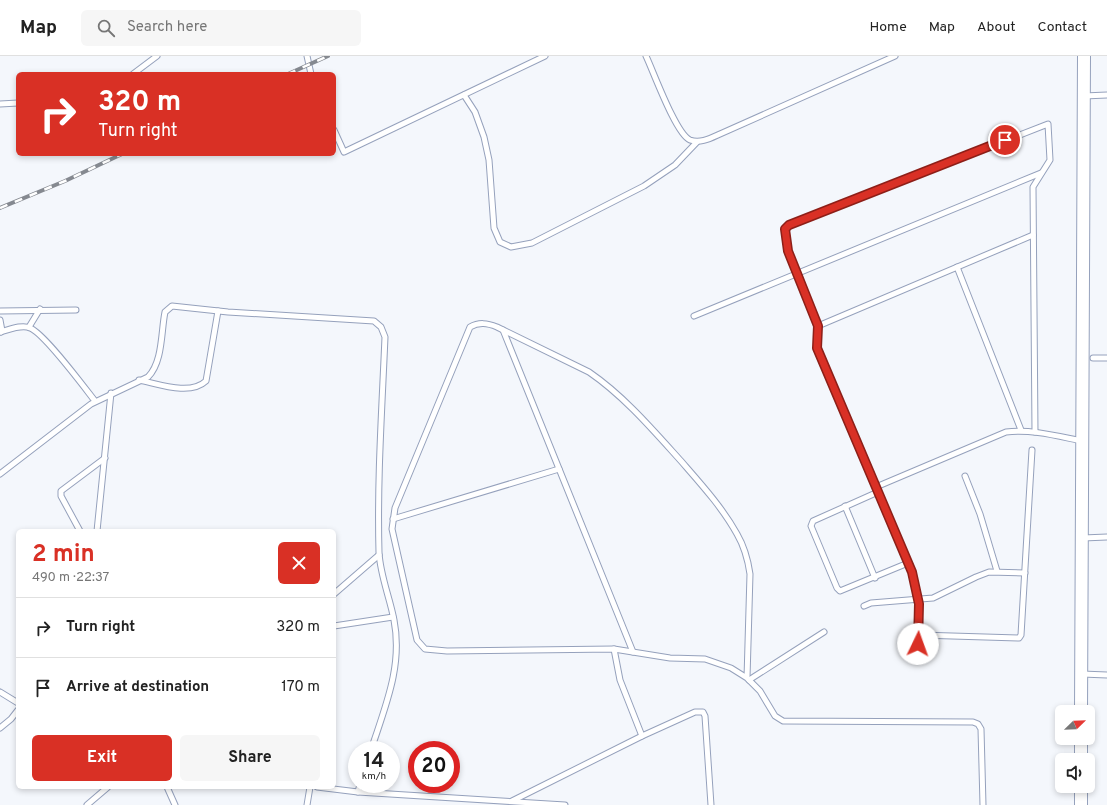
<!DOCTYPE html>
<html lang="en">
<head>
<meta charset="utf-8">
<style>
  body { margin:0; font-family:Overpass,sans-serif; background:#f6f6f6; color:#222; height:100vh; display:flex; flex-direction:column; font-size:15px; white-space:nowrap }
  * { box-sizing:border-box; margin:0 }
  p { font-size:13px; color:#767676 }
  .icon { flex:none; width:22px; height:22px; fill:none; stroke:currentColor; stroke-width:2; stroke-linecap:round; stroke-linejoin:round }
  .map { position:relative; flex:1; overflow:hidden }
  .drawer { position:absolute; left:16px; top:473px; width:320px; height:260px; display:flex; flex-direction:column; background:#fff; border-radius:6px; box-shadow:0 2px 6px #0003 }
  .drawer>* { flex:none }
  .guide { position:absolute; left:16px; top:16px; width:320px; height:84px; border-radius:6px; box-shadow:0 2px 6px #0003; background:#d93025; color:#fff; overflow:hidden }
  .needle { width:26px; rotate:67deg }
  .tools { position:absolute; left:1055px; top:649px; display:grid; gap:8px }
  .tools a { display:grid; place-items:center; width:40px; height:40px; border-radius:6px; background:#fff; box-shadow:0 2px 6px #0003; font-size:20px }
  .speed { position:absolute; left:348px; top:685px; display:flex; gap:8px; font-size:20px; font-weight:700; text-align:center }
  .speed>* { display:grid; place-content:center; width:52px; height:52px; border-radius:50%; background:#fff; box-shadow:0 2px 6px #0003; line-height:1 }
  .speed small { font-size:10px; font-weight:400 }
  .speed .limit { border:6px solid #d22; background:#fff; color:#111 }
  .pin { position:absolute; display:grid; place-items:center; width:34px; height:34px; color:#fff; margin:-17px; border:2px solid #fff; border-radius:50%; box-shadow:0 1px 4px #0007 }
  .me { position:absolute; width:44px; margin:-22px; rotate:3deg; stroke-linejoin:round; filter:drop-shadow(0 0 3px #0008) }
  .turn { display:flex; align-items:center; gap:14px; height:84px; padding:0 16px; font-size:18px }
  .turn .icon { width:52px; height:52px; stroke-width:2.5 }
  .turn b { display:block; font-size:28px; line-height:34px }
  .round { display:grid; place-items:center; flex:none; width:42px; height:42px; border-radius:6px; background:#f6f6f6 }
  .head { display:flex; align-items:center; justify-content:space-between; height:68px; padding:0 16px }
  h1 { font-size:24px; font-weight:700; line-height:30px; color:#d93025 }
  .action { display:flex; gap:8px; margin-top:auto; padding:8px 16px }
  .action a { flex:1; height:46px; border-radius:6px; background:#d93025; color:#fff; font-size:16px; font-weight:700; line-height:46px; text-align:center }
  .action a+a { background:#f6f6f6; color:#222 }
  ul { padding:0; list-style:none }
  li { display:flex; align-items:center; gap:12px; height:60px; padding:0 16px; border-top:1px solid #e0e0e0 }
  li div { flex:1 }
  li b { display:block; font-size:15px }
  li em { font-style:normal }
  header { display:flex; align-items:center; gap:24px; box-sizing:border-box; height:56px; padding:0 20px; background:#fff; border-bottom:1px solid #e0e0e0 }
  header strong { font-size:19px }
  nav { display:flex; gap:22px; margin-inline-start:auto; font-size:14px }
  .search { width:280px; height:36px; background:#f6f6f6; display:flex; align-items:center; gap:10px; box-sizing:border-box; padding:0 14px; border-radius:6px; color:#767676; font-size:15px }
  .map>svg:first-child { display:block }
</style>
</head>
<body>
<header>
<strong>Map</strong>
<div class="search"><svg class="icon" aria-label="search" viewBox="0 0 24 24"><circle cx="10" cy="10" r="6"/><path d="M15 15l6 6"/></svg>Search here</div>
<nav><a>Home</a><a>Map</a><a>About</a><a>Contact</a></nav>
</header>
<div class="map">
<svg width="1107" height="749" viewBox="0 0 1107 749">
  <rect width="100%" height="100%" fill="#f4f7fc"/>
  <g fill="none" stroke-linecap="round" stroke-linejoin="round">
    <!-- service casing -->
    <g stroke="#95a1bc" stroke-width="7">
      <g id="service">
        <path d="M307 0 311 18"/>
        <path d="M646 0C654 17 676 78 690 84 700 88 711 82 720 78L895 0"/>
        <path d="M133 18 157 0"/>
        <path d="M464 39 475 56 484 81 489 104 494 172 500 186 511 191 532 187 644 130 675 109 697 86"/>
        <path d="M1084 40 1107 39"/>
        <path d="M0 48 18 47"/>
        <path d="M334 74 344 96 545 0"/>
        <path d="M957 211 1021 374"/>
        <path d="M0 255 76 254"/>
        <path d="M694 260 1041 117"/>
        <path d="M0 264 2 275 1 276"/>
        <path d="M818 270 1033 179"/>
        <path d="M29 271 40 253"/>
        <path d="M503 274 633 596"/>
        <path d="M0 276C8 274 22 268 30 272 44 277 84 331 95 345"/>
        <path d="M1093 302H1107"/>
        <path d="M139 324C159 328 190 340 206 325L218 255"/>
        <path d="M0 418 91 348 148 321C163 306 161 275 165 256L172 250 228 256 374 265 381 271 385 281C382 352 377 425 379 496 380 519 390 542 394 564 403 610 385 651 371 694"/>
        <path d="M965 420 980 458 997 515"/>
        <path d="M876 431 1006 376C1032 373 1057 380 1082 385"/>
        <path d="M878 436 813 465 811 470 837 532 840 535 908 507"/>
        <path d="M845 450 875 522"/>
        <path d="M393 463 559 413"/>
        <path d="M80 475 61 440V435L105 402"/>
        <path d="M97 475 111 337"/>
        <path d="M1083 482 1107 481"/>
        <path d="M334 538 379 499"/>
        <path d="M864 550 871 547 933 542 976 521 989 516 1025 517"/>
        <path d="M334 570 393 561"/>
        <path d="M919 579 1019 582 1021 579 1032 394"/>
        <path d="M614 593 620 624 642 680"/>
        <path d="M917 596 919 548 912 516 817 292 818 270 788 195 785 173 789 169 1048 68 1050 104 1033 131 1035 376"/>
        <path d="M1082 618 1107 619"/>
        <path d="M747 622 750 518C748 504 744 490 737 478 722 451 701 428 681 405 653 374 624 340 589 316L497 271C487 267 479 266 470 271L395 452 392 473 417 584 425 593 447 595 614 593 670 602 705 603 731 612 747 622 760 635 775 660 783 665 973 666 978 668 981 673 983 749"/>
        <path d="M749 624 824 576"/>
        <path d="M0 636 18 647"/>
        <path d="M0 672 11 663 18 654"/>
        <path d="M167 731 175 749"/>
        <path d="M317 731 358 736 565 749"/>
        <path d="M358 736 360 728"/>
        <path d="M512 745 642 680 695 656H703L705 660 711 749"/>
        <path d="M87 749 108 731"/>
        <path d="M307 749 310 731"/>
      </g>
    </g>
    <!-- tertiary casing -->
    <g stroke="#95a1bc" stroke-width="14">
      <g id="tertiary">
        <path d="M1081 656 1084 0"/>
        <path d="M1081 704V682"/>
        <path d="M1081 749V730"/>
      </g>
    </g>
    <!-- service -->
    <use href="#service" stroke="#fff" stroke-width="5"/>
    <!-- tertiary -->
    <use href="#tertiary" stroke="#fff" stroke-width="12"/>
    <!-- rail casing -->
    <g stroke="#858990" stroke-width="4">
      <g id="rail">
        <path d="M288 18 328 0"/>
        <path d="M0 152 65 125 122 98"/>
      </g>
    </g>
    <!-- rail -->
    <use href="#rail" stroke="#fff" stroke-width="2.5" stroke-dasharray="8" stroke-linecap="butt"/>
  </g>
  <g fill="none" stroke-linecap="round" stroke-linejoin="round">
    <!-- route casing -->
    <g stroke="#8d1f18" stroke-width="10">
      <path id="route" d="M918 588 919 548 912 516 817 292 818 270 788 195 785 173 789 169 1005 84"/>
    </g>
    <!-- route -->
    <use href="#route" stroke="#d93025" stroke-width="7"/>
  </g>
</svg>
<div class="tools">
<a><svg class="needle" viewBox="-14 -14 28 28"><path d="M0-13l5 13h-10z" fill="#e53935"/><path d="M0 13l5-13h-10z" fill="#767676"/></svg></a>
<a><svg class="icon" aria-label="sound" viewBox="0 0 24 24"><path d="M4 9h4l5-4v14l-5-4H4zM17 9q2 3 0 6"/></svg></a>
</div>
<div class="speed"><div>14<small>km/h</small></div><div class="limit">20</div></div>
<div class="pin" style="left:1005px;top:84px;background:#d93025"><svg class="icon" aria-label="arrive" viewBox="0 0 24 24"><path d="M6 21V4h12l-3 4 3 4H6"/></svg></div>
<svg class="me" style="left:918px;top:588px" viewBox="-20 -20 40 40"><circle r="19" fill="#fff"/><path d="M0-13L10 11 0 6-10 11z" fill="#d93025"/></svg>
<div class="guide">
<div class="turn"><svg class="icon" aria-label="right" viewBox="0 0 24 24"><path d="M7 20v-9h11M14 6l5 5-5 5"/></svg><div><b>320 m</b>Turn right</div></div>
</div>
<section class="drawer">
<div class="head"><div><h1>2 min</h1><p>490 m · 22:37</p></div><a class="round" style="background:#d93025;color:#fff"><svg class="icon" aria-label="close" viewBox="0 0 24 24"><path d="M6 6l12 12M18 6L6 18"/></svg></a></div>
<ul>
<li><svg class="icon" aria-label="right" viewBox="0 0 24 24"><path d="M7 20v-9h11M14 6l5 5-5 5"/></svg><div><b>Turn right</b></div><em>320 m</em></li>
<li><svg class="icon" aria-label="arrive" viewBox="0 0 24 24"><path d="M6 21V4h12l-3 4 3 4H6"/></svg><div><b>Arrive at destination</b></div><em>170 m</em></li>
</ul>
<div class="action"><a>Exit</a><a>Share</a></div>
</section>
</div>
</body>
</html>
